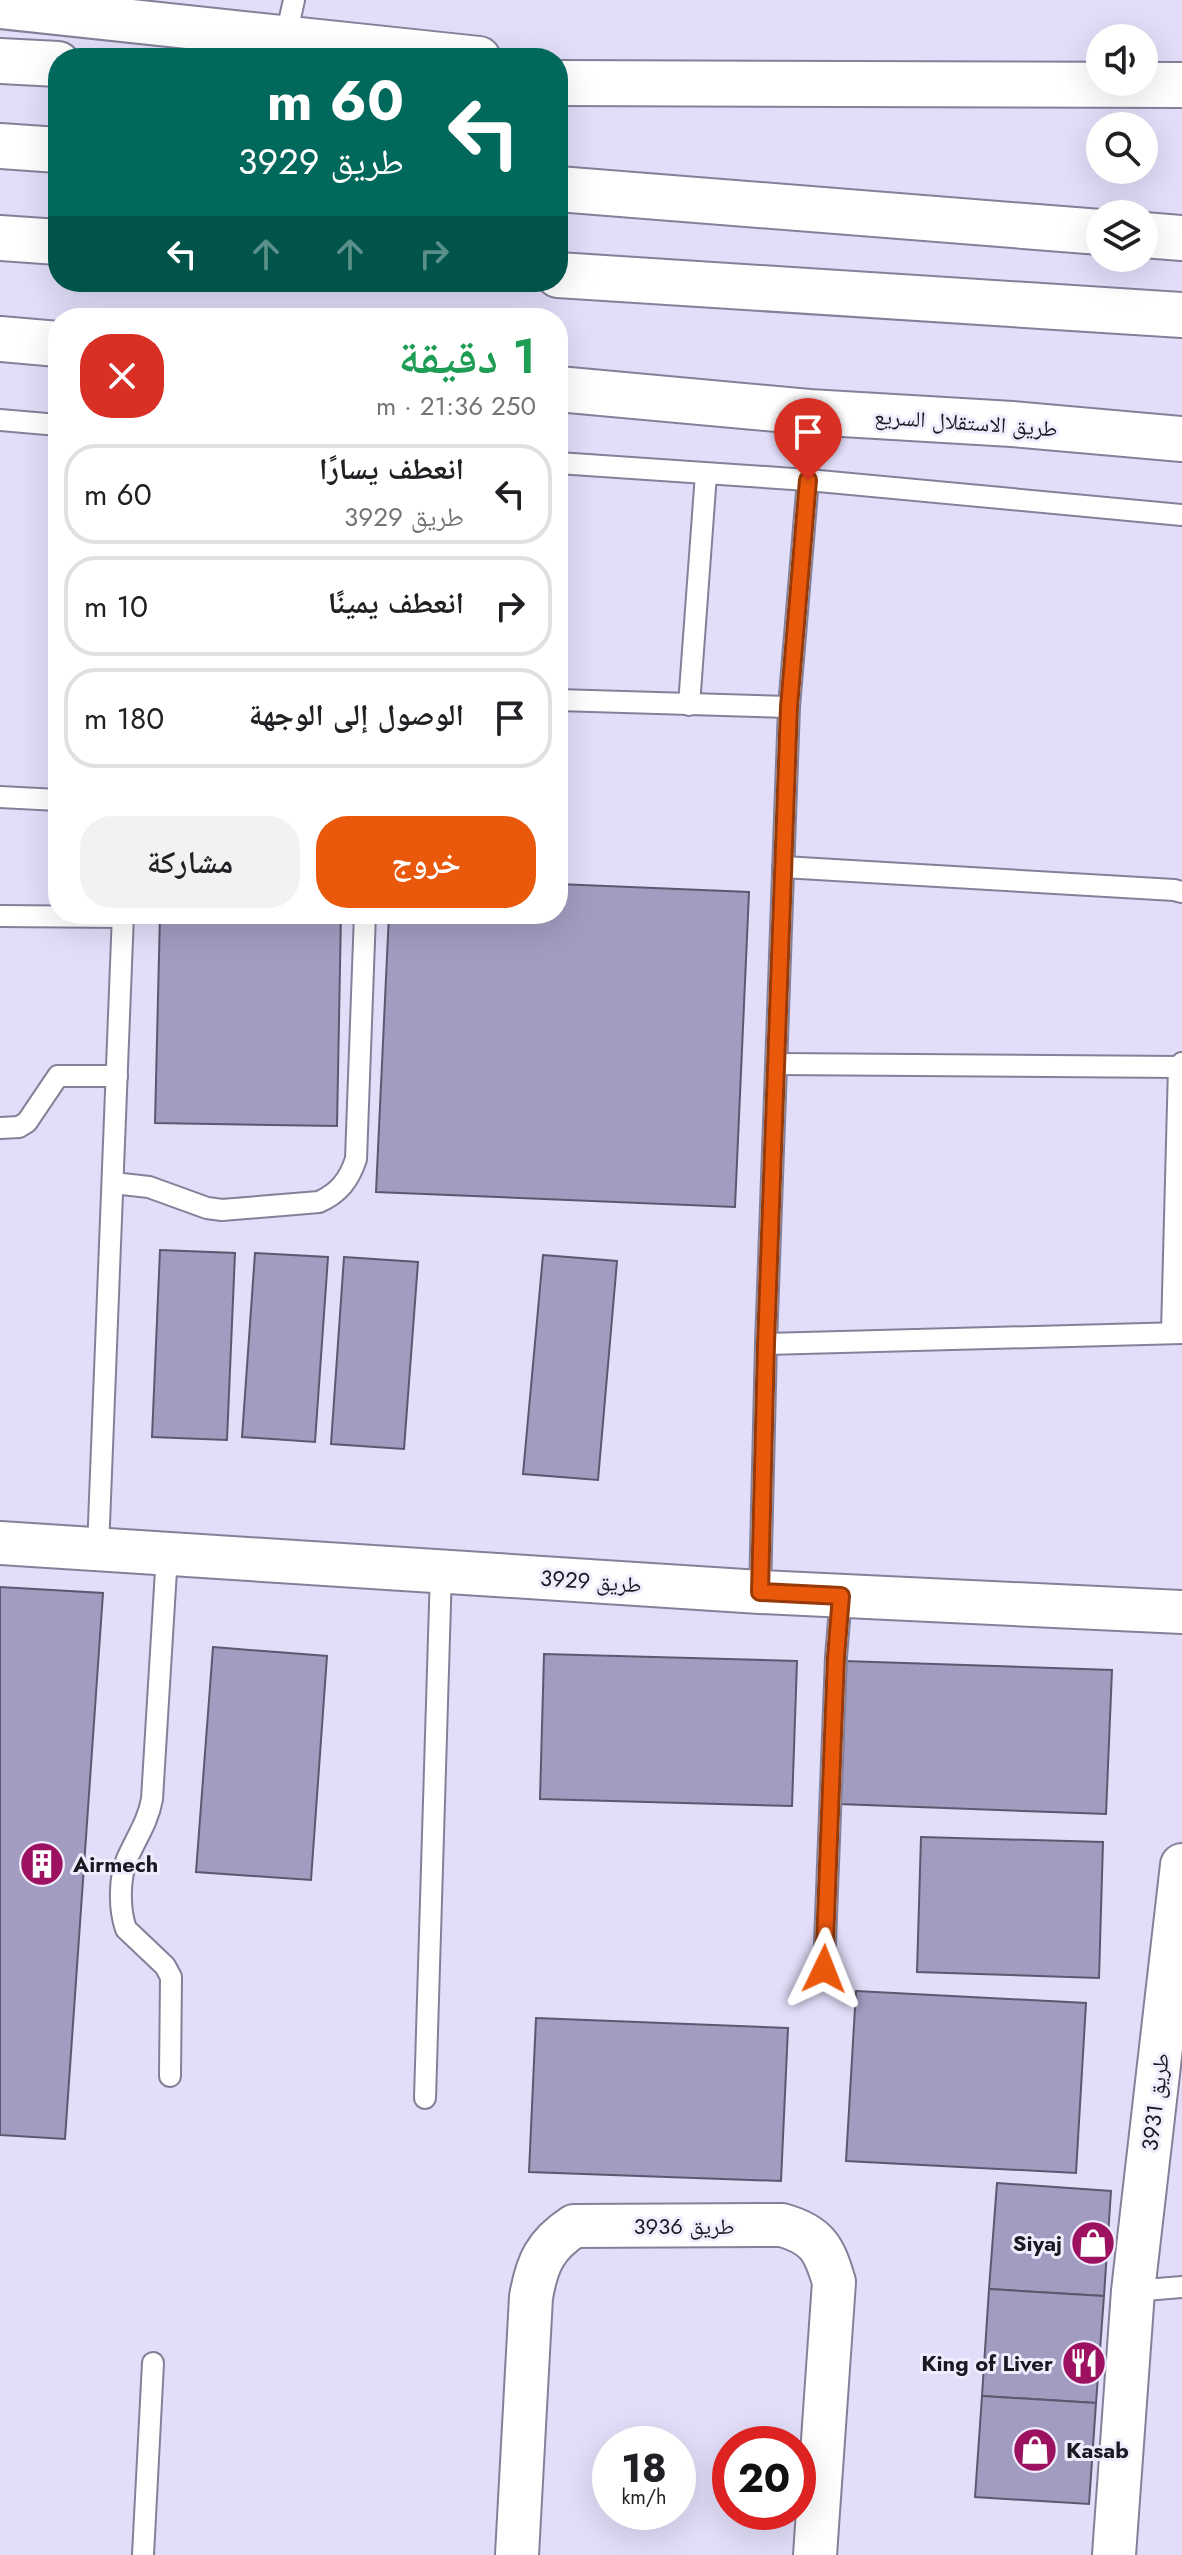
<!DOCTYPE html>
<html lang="ar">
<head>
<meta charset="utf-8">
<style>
  body { margin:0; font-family:Jost,"Noto Naskh Arabic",sans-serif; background:#f2f2f2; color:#202124; direction:rtl; height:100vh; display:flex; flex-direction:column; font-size:30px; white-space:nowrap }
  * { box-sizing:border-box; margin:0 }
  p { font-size:26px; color:#757577 }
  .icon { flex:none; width:44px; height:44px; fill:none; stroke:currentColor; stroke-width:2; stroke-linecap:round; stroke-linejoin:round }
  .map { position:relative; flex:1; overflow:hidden; direction:ltr }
  .details { position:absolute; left:48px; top:308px; width:520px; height:616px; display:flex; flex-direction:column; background:#fff; border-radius:32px; box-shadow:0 8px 32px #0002; direction:rtl }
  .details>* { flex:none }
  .guide { position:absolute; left:48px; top:48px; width:520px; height:244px; border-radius:32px; box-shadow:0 8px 32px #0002; direction:rtl; background:#00695c; color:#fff; overflow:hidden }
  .fabs { position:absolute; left:1086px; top:24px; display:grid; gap:16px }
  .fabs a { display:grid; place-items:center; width:72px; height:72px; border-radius:50%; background:#fff; box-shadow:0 8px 32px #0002; font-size:40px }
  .speed { position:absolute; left:592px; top:2426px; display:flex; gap:16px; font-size:40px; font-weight:700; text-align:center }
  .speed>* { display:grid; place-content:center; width:104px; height:104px; border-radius:50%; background:#fff; box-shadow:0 8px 32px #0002; line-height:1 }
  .speed small { font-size:20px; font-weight:400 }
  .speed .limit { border:12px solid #d22; background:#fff; color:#111 }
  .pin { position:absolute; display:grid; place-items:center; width:68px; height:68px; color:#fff; margin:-82px -34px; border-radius:50% 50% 50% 0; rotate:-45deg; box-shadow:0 0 8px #0007 }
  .pin .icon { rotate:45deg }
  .me { position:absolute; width:88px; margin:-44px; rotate:2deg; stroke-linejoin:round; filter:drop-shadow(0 0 6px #0008) }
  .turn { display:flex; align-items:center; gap:28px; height:168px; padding:0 32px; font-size:36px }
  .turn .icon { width:104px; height:104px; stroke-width:2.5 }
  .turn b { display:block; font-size:56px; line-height:68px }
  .lanes { display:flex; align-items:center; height:76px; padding:0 32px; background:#0003; justify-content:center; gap:40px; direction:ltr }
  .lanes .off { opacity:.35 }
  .round { display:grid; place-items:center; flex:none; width:84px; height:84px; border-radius:32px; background:#f2f2f2 }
  .overview { display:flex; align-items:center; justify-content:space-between; height:136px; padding:0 32px }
  h1 { font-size:48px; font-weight:600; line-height:60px; color:#1e9e55 }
  .button { display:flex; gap:16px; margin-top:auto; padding:16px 32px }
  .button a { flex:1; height:92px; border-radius:32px; background:#ea580c; color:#fff; font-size:32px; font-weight:600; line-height:92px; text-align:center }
  .button a+a { background:#f2f2f2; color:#202124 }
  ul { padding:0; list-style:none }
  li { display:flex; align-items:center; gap:24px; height:100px; margin:0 16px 12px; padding:0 16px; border:4px solid #e0e0e0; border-radius:32px }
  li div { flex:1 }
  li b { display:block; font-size:30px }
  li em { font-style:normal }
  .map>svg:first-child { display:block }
</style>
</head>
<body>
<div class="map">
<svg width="1182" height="2555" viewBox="0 0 1182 2555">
  <rect width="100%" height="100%" fill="#e2ddf8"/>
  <!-- building -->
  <g fill="#a29cc0" stroke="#5c586f" stroke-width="2">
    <path d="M558 884 749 892 735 1207 376 1192 389 914H558Z"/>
    <path d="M160 914H341L337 1126 155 1123Z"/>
    <path d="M160 1250 235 1253 227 1440 152 1437Z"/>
    <path d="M255 1253 328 1257 315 1442 242 1437Z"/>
    <path d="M543 1255 617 1261 598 1480 523 1474Z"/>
    <path d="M344 1257 418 1262 404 1449 331 1444Z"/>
    <path d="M0 1587 103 1593 65 2139 0 2135Z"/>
    <path d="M213 1647 327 1656 311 1880 196 1872Z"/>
    <path d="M544 1654 797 1661 792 1806 540 1799Z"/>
    <path d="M844 1661 1112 1670 1106 1814 839 1804Z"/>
    <path d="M921 1837 1103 1842 1099 1978 917 1972Z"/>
    <path d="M856 1991 1086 2003 1076 2173 846 2161Z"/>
    <path d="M536 2018 788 2028 781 2181 529 2172Z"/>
    <path d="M997 2183 1111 2191 1104 2296 989 2289Z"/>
    <path d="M989 2289 1104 2296 1096 2403 982 2396Z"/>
    <path d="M982 2396 1096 2403 1089 2504 975 2497Z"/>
  </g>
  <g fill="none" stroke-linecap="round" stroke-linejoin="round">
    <!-- service casing -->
    <g stroke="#848098" stroke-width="24">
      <g id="service">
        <path d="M286 36 294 0"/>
        <path d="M0 420 58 425"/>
        <path d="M558 463 808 480 1182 515"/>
        <path d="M558 700 789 707"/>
        <path d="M689 705 706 474"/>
        <path d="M0 797 58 800"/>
        <path d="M783 867 1174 890 1182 892"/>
        <path d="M0 916 122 917"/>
        <path d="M777 1064 1179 1067"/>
        <path d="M0 1128 19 1127 27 1122 58 1076H117"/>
        <path d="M113 1183 149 1187 207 1208 222 1210 319 1202C339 1193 349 1180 356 1159L365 914"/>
        <path d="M1172 1332 1179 1067 1182 1063"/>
        <path d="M766 1344 1182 1333"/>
        <path d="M98 1549 123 914"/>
        <path d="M167 1554 152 1799C148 1822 136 1838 127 1859 119 1879 119 1909 126 1929L165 1966 171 1977 170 2076"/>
        <path d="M760 1592 766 1344 789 707 808 480"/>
        <path d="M824 1969 836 1657 841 1596"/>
        <path d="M425 2098 441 1571"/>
        <path d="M1133 2291 1182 2287"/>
        <path d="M143 2555 153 2363"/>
      </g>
    </g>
    <!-- minor casing -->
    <g stroke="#848098" stroke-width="46">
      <g id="minor">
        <path d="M0 7 479 58"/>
        <path d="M0 1543 760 1592 1182 1612"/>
        <path d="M517 2555 531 2297C537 2263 545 2245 574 2226L782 2225C817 2235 824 2248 834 2282L815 2555"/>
        <path d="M1114 2555 1133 2291 1182 1865"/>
      </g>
    </g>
    <!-- primary casing -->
    <g stroke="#848098" stroke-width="48">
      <g id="primary">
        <path d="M0 61 58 64"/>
        <path d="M558 83 1182 85"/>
        <path d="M0 146 58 150"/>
        <path d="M558 189 1100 232"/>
        <path d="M1144 235 1182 238"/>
        <path d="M0 238 58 242"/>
        <path d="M558 275 1182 315"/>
        <path d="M0 339 58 344"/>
        <path d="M558 389 809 412 1012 424 1182 439"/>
      </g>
    </g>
    <!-- service -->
    <use href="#service" stroke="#fff" stroke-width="20"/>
    <!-- minor -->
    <use href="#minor" stroke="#fff" stroke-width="42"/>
    <!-- primary -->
    <use href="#primary" stroke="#fff" stroke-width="44"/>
  </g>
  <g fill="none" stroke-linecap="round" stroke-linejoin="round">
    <!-- route casing -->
    <g stroke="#983908" stroke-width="20">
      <path id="route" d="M808 480 789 707 766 1344 760 1592 841 1596 836 1657 824 1969"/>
    </g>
    <!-- route -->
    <use href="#route" stroke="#ea580c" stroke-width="14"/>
  </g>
  <!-- icons -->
  <defs>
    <g id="building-disc" transform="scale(2.3)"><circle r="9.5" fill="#9c1160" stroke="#efecfd"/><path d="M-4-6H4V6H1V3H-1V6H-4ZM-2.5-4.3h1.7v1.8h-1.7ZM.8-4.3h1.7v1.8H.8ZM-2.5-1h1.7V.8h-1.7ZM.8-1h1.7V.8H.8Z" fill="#fff"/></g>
    <g id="shop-disc" transform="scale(2.3)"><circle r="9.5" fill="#9c1160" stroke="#efecfd"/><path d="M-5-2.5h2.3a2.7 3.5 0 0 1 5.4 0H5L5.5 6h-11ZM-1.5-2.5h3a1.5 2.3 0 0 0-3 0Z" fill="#fff"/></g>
    <g id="restaurant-disc" transform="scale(2.3)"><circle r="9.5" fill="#9c1160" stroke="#efecfd"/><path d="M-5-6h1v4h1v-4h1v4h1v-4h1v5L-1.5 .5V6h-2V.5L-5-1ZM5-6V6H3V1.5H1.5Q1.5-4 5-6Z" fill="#fff"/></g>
  </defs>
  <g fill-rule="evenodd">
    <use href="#building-disc" x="42" y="1864"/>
    <use href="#shop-disc" x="1093" y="2243"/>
    <use href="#restaurant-disc" x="1084" y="2363"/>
    <use href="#shop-disc" x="1035" y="2450"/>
  </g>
  <g text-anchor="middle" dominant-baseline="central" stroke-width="6" stroke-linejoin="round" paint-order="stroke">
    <!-- street labels -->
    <g font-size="22" fill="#1a1922" stroke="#efecfd">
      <text transform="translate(966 422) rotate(4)">طريق الاستقلال السريع</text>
      <text transform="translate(591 1581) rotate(4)">طريق 3929</text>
      <text transform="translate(1155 2102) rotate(-83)">طريق 3931</text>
      <text x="684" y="2226">طريق 3936</text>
    </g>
    <!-- poi labels -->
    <g font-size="22" font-weight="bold" fill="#1a1922" stroke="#efecfd" text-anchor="start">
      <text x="73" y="1864">Airmech</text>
      <text x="1062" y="2243" text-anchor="end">Siyaj</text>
      <text x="1053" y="2363" text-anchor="end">King of Liver</text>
      <text x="1066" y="2450">Kasab</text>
    </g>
  </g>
</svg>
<div class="fabs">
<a><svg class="icon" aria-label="sound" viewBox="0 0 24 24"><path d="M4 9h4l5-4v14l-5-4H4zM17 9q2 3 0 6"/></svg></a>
<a><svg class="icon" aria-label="search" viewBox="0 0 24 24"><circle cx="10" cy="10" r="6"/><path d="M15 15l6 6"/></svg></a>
<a><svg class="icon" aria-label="layers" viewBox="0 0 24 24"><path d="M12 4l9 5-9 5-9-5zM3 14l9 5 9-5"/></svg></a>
</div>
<div class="speed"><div>18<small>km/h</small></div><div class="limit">20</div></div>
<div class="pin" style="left:808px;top:480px;background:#d93025"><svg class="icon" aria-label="arrive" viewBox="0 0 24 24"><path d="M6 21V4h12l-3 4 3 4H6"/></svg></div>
<svg class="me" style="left:824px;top:1969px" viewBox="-20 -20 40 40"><path d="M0-17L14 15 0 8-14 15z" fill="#ea580c" stroke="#fff" stroke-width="4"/></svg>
<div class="guide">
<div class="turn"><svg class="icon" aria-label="left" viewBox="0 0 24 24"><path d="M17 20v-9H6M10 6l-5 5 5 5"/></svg><div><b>60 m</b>طريق 3929</div></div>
<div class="lanes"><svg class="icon" aria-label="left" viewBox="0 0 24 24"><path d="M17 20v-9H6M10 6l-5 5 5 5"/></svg><svg class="icon off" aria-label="ahead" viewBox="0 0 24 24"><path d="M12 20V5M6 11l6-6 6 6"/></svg><svg class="icon off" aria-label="ahead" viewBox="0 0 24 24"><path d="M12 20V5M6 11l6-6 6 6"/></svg><svg class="icon off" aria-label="right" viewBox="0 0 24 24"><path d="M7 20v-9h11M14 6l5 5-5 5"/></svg></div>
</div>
<section class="details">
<div class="overview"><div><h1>1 دقيقة</h1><p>250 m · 21:36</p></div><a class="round" style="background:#d93025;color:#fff"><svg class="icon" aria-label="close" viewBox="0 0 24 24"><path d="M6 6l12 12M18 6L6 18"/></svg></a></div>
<ul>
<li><svg class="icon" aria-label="left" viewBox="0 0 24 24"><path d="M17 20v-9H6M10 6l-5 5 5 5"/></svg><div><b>انعطف يسارًا</b><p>طريق 3929</p></div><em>60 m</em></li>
<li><svg class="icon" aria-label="right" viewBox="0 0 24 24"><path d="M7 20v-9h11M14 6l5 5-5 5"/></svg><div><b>انعطف يمينًا</b></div><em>10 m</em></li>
<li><svg class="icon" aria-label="arrive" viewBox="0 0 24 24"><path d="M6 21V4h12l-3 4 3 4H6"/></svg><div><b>الوصول إلى الوجهة</b></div><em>180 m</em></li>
</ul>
<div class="button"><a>خروج</a><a>مشاركة</a></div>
</section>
</div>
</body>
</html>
